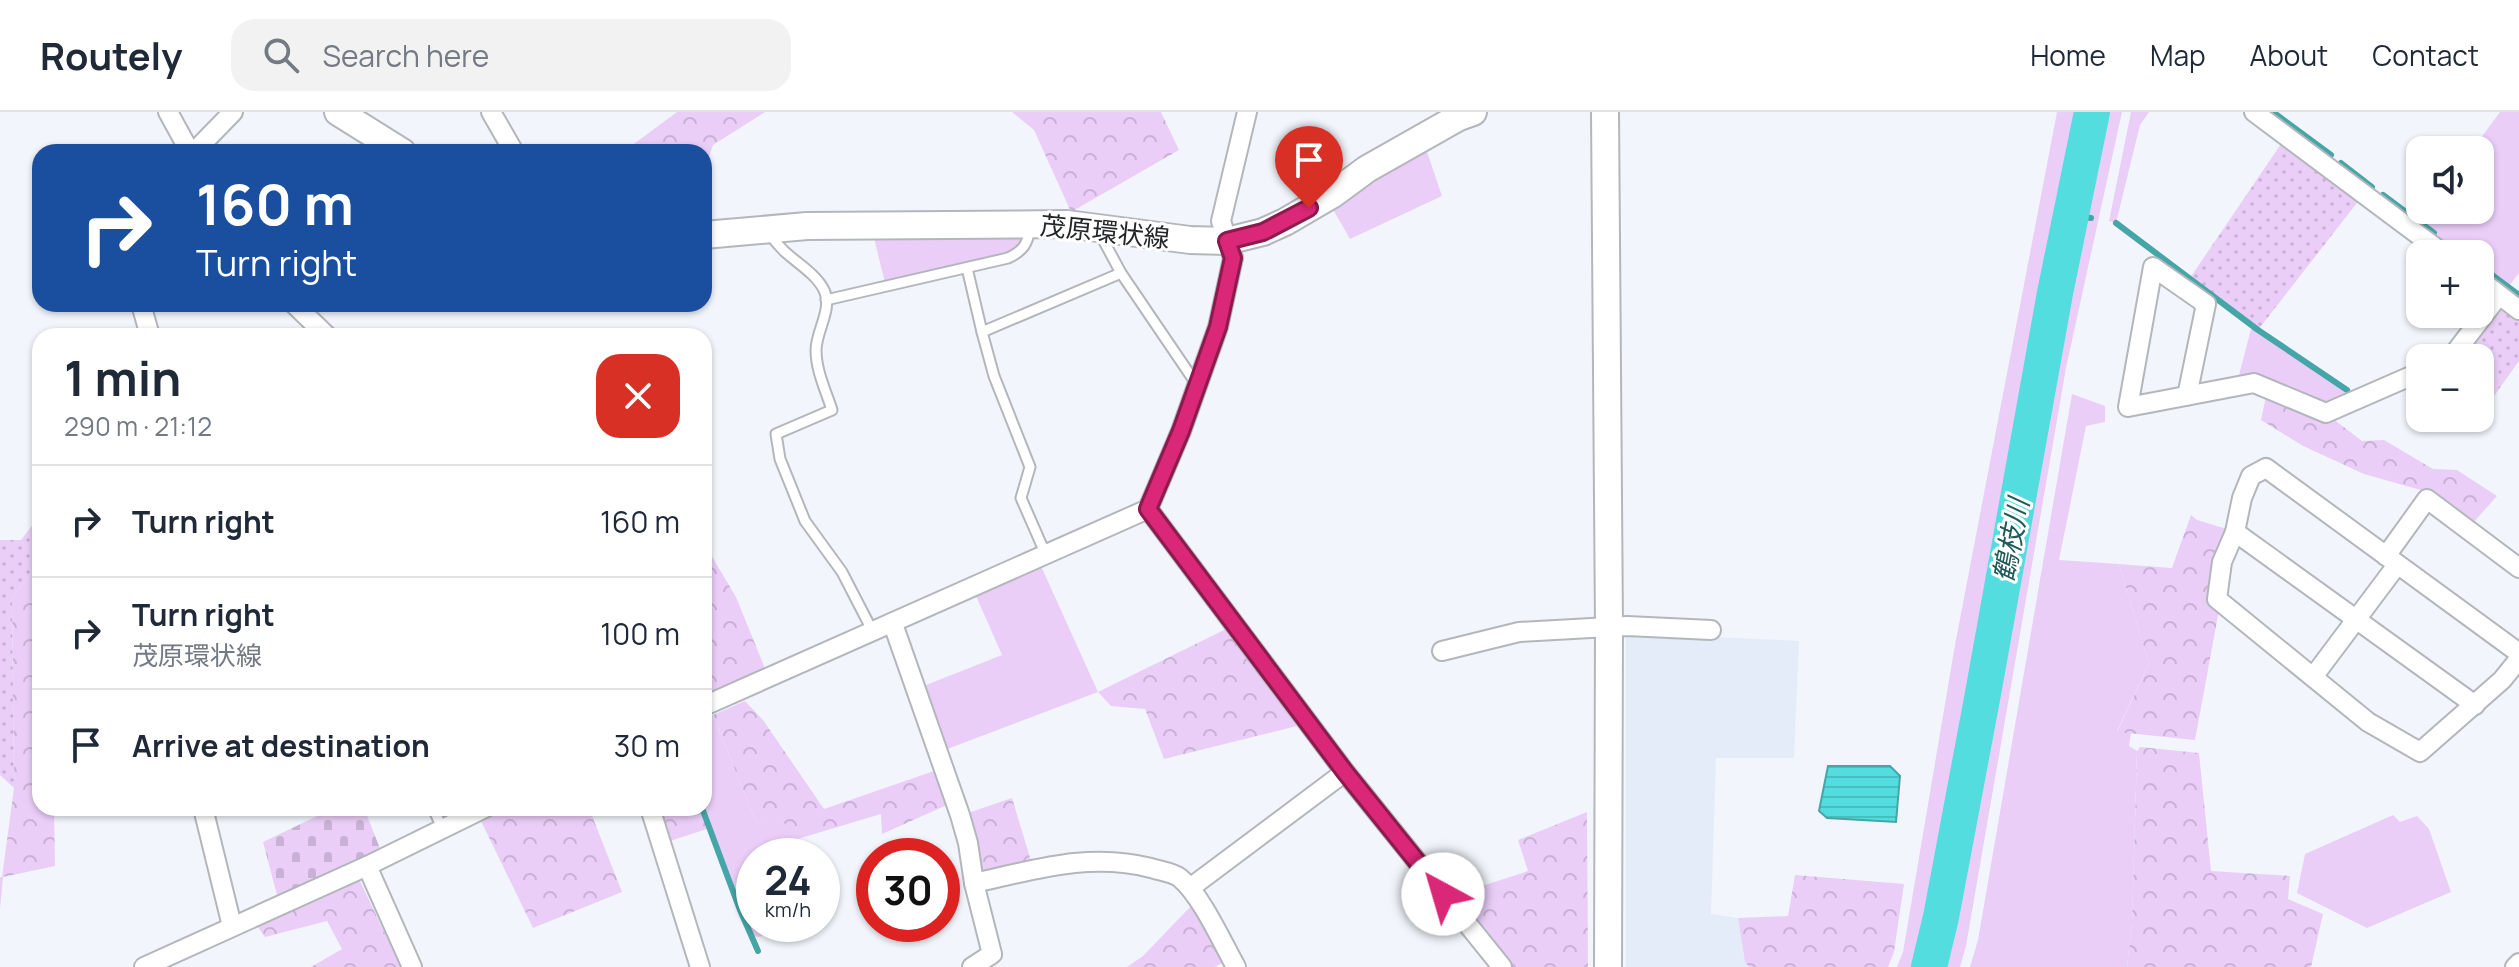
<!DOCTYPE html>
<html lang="en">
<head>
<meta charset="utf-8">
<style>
  body { margin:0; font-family:Manrope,"Noto Sans JP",sans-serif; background:#f2f2f3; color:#1f2937; height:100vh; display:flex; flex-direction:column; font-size:30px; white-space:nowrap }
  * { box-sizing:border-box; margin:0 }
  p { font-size:26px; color:#747a83 }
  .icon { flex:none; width:44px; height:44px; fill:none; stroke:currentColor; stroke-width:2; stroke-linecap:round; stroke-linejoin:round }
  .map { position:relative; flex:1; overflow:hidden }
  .drawer { position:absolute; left:32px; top:216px; width:680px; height:488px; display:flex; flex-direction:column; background:#fff; border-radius:24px; box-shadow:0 2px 6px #0004 }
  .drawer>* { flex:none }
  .hud { position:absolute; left:32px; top:32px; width:680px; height:168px; border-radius:24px; box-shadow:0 2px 6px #0004; background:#1a4fa0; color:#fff; overflow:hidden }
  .tools { position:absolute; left:2406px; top:24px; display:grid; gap:16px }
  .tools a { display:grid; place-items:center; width:88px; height:88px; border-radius:16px; background:#fff; box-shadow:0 2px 6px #0004; font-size:40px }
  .speed { position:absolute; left:736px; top:726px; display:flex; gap:16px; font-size:40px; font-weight:700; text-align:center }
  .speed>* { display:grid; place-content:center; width:104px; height:104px; border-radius:50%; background:#fff; box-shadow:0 2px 6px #0004; line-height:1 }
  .speed small { font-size:20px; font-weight:400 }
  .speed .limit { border:12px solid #d22; background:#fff; color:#111 }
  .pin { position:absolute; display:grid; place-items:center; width:68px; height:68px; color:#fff; margin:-82px -34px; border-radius:50% 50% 50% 0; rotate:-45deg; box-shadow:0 0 8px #0007 }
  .pin .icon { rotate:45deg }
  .me { position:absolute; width:88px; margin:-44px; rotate:321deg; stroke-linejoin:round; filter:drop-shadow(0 0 6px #0008) }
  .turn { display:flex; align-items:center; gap:28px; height:168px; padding:0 32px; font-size:36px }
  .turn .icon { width:104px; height:104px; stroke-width:2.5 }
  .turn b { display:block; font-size:56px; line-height:68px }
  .round { display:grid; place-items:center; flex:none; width:84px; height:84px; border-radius:24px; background:#f2f2f3 }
  .head { display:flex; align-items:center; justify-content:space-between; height:136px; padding:0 32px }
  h1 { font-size:48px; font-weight:700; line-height:60px }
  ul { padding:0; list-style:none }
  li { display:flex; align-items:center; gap:24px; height:112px; padding:0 32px; border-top:2px solid #e0e1e3 }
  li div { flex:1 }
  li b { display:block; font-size:30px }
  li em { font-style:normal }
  header { display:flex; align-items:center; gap:48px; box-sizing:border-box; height:112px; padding:0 40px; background:#fff; border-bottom:2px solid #e0e1e3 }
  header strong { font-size:38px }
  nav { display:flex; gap:44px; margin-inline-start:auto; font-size:28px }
  .search { width:560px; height:72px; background:#f2f2f3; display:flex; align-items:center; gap:20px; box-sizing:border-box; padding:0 28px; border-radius:24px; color:#747a83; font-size:30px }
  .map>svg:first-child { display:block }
</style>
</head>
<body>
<header>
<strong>Routely</strong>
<div class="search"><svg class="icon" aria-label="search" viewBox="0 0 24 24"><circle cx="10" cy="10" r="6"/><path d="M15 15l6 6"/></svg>Search here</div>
<nav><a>Home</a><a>Map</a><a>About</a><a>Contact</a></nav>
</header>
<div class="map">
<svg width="2519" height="855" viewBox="0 0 2519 855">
  <defs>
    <pattern id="forest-crowns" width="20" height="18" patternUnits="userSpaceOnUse" patternTransform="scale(2)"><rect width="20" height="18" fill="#eacef8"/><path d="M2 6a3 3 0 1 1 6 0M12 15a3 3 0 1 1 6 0" fill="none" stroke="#c9b1d5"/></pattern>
    <pattern id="cemetery-stones" width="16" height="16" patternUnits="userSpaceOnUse" patternTransform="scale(2)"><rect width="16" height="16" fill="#eacef8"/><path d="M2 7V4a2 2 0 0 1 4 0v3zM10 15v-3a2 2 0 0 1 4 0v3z" fill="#c9b1d5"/></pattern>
    <pattern id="garden-dots" width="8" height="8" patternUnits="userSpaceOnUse" patternTransform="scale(2)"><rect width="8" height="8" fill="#eacef8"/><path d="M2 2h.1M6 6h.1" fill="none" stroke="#c9b1d5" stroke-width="1.8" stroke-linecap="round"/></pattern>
    <pattern id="water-rules" width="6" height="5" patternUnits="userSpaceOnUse" patternTransform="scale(2)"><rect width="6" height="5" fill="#53ddde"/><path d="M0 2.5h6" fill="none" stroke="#48bebe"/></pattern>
  </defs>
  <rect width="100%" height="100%" fill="#f2f6fc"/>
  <!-- built -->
  <path fill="#e3ecf8" d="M1626 521 1799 529 1794 646H1716L1711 802 1738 806 1745 850 1749 855H1626Z"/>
  <!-- grass -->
  <g fill="#eacef8">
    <path d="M2057 0H2085L2006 396 1925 853 1924 855H1897L1903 840 1955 533Z"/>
    <path d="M2098 0H2122L2066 256 1966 834 1960 855H1937L2031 328Z"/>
    <path d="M2131 0H2149L2140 13 2116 111 2109 109Z"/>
    <path d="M2500 0H2519V161L2505 179 2480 160V142H2457L2417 112 2428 98H2480V38H2472Z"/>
    <path d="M1426 37 1442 84 1350 127 1331 94 1392 55Z"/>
    <path d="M1024 120V127L1012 141 885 171 874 126Z"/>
    <path d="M2252 213 2347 278 2350 282 2328 294 2238 267Z"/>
    <path d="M2072 282 2105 294V310L2086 314 2059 448 2119 452 2149 552 2117 619 2131 621 2129 634 2137 639 2132 811 2127 855H1970L1978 828Z"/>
    <path d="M1041 454 1098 580 942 639 921 575 1002 543 976 484Z"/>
    <path d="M713 603 756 710 781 701 797 744H754V812H795L759 825 753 824 740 798 702 696 704 606Z"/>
    <path d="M2393 703 2400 710 2417 704 2429 717 2451 780 2367 816 2297 781 2305 742Z"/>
  </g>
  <!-- forest -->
  <g fill="url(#forest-crowns)">
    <path d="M677 0H765L713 33 704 59V40H623Z"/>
    <path d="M1012 0H1161L1179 38 1071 100 1034 18Z"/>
    <path d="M2266 284 2332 306 2362 329 2384 328 2433 357 2457 358 2497 384 2472 412 2424 379 2364 362 2303 334 2261 308Z"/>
    <path d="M2191 403 2197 408 2230 418 2219 498 2195 628 2117 620 2149 552 2119 452 2172 456Z"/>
    <path d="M704 431 736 485 766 559 704 587Z"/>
    <path d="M40 448V696H54L55 754 3 765 0 797V765H2L14 676 12 486Z"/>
    <path d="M1228 516 1297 614 1164 647 1145 597 1111 594 1098 580Z"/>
    <path d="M745 589 763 608 824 697 934 659 947 693 882 722 881 702 791 729 781 702 756 710 713 603Z"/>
    <path d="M2140 635 2199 641 2211 759 2290 764 2288 787 2323 802 2311 855H2127L2132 811 2137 639Z"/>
    <path d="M1012 686 1032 752 986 762 977 757 965 702Z"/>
    <path d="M505 696H589L622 780 533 816 480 707Z"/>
    <path d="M655 696H702L710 716 667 730Z"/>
    <path d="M1587 700 1588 855H1510L1454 783 1528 759 1518 728Z"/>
    <path d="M1795 763 1904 772 1894 840 1888 855H1749L1745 850 1738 806 1788 804Z"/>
    <path d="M358 765 401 855H311L342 837 327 809 265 825 255 811Z"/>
    <path d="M1192 793 1225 849 1215 855H1127L1143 844Z"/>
  </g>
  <!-- cemetery -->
  <path fill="url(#cemetery-stones)" d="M334 696H364L381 739 277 783 263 730Z"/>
  <!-- garden -->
  <g fill="url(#garden-dots)">
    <path d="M2283 29 2360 87 2258 218 2190 166Z"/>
    <path d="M2499 191 2519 206V249L2484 298 2480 295V246H2456Z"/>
    <path d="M40 403V448L12 486 14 676 0 663V428H21Z"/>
  </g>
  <!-- water -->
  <path fill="url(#water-rules)" stroke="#45a6a7" stroke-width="2" d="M1828 654H1890L1900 664 1896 710 1827 706 1819 699Z"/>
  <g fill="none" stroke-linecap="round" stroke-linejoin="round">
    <!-- stream -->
    <g stroke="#45a6a7" stroke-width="6">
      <path d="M2273 0 2331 43"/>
      <path d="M2341 51 2372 75"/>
      <path d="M2383 83 2434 121"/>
      <path d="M2071 103 2091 106"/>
      <path d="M2116 111 2258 218 2347 278"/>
      <path d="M2457 137 2464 142"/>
      <path d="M2480 154 2519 183"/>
      <path d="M702 696 740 798 758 839"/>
    </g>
    <!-- river -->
    <path stroke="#53ddde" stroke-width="36" d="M1929 855 1941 805 1982 587 2055 181 2092 0"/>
    <!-- lane casing -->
    <g stroke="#b3b7bc" stroke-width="13">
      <g id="lane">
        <path d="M768 120C773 127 778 133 784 139 797 151 816 162 824 178 833 197 816 219 816 238 816 259 826 279 832 298L776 322 780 347 805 409 842 460 873 520"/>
        <path d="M1100 122 1121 161 1197 273"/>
        <path d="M967 156 982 220 994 264 1030 355 1021 386 1046 443"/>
        <path d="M826 188 1008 146C1023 139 1028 132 1030 115"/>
        <path d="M982 220 1121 161"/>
        <path d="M433 696 442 716"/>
      </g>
    </g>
    <!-- street casing -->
    <g stroke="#b3b7bc" stroke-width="22">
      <g id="street">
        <path d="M168 0 190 40"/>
        <path d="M491 0 514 40"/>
        <path d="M2254 0 2444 142"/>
        <path d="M194 40 233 0"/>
        <path d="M2480 168 2519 198"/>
        <path d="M141 192 150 224"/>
        <path d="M294 192 327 224"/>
        <path d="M2451 246 2499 183"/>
        <path d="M2187 284 2206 192 2153 155 2128 295 2254 271 2326 301 2420 260"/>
        <path d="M1148 397 1345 660 1502 855"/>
        <path d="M2235 420 2475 593"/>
        <path d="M2386 444 2427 387 2519 456"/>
        <path d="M893 512 960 703 968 731 974 771 992 842 972 855"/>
        <path d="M1442 539 1519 520 1627 514 1711 518"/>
        <path d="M2519 541 2266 356 2251 364 2242 386 2235 420 2222 450 2217 487 2368 610 2420 640 2502 568 2519 547"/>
        <path d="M2313 565 2397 453"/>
        <path d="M704 594 1148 397 1181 319 1218 215 1233 146 1221 109 1247 0"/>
        <path d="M203 696 232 814"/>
        <path d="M650 696 700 855"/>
        <path d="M367 754 412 855"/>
        <path d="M974 771C1034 758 1089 740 1151 756 1160 759 1173 760 1180 766 1201 783 1222 830 1236 855"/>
        <path d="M1190 776 1345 660"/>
        <path d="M144 855 367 754 485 696"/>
        <path d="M2515 855 2519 851"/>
      </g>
    </g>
    <!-- secondary casing -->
    <g stroke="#b3b7bc" stroke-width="30">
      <g id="secondary">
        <path d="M338 0 402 40"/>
        <path d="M1605 0 1609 515 1608 855"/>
        <path d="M704 123 807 114 1067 112 1190 128 1227 129 1263 120 1285 110 1333 82 1367 57 1459 5 1473 0"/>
      </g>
    </g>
    <!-- lane -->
    <use href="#lane" stroke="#fff" stroke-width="9"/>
    <!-- street -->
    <use href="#street" stroke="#fff" stroke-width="18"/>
    <!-- secondary -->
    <use href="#secondary" stroke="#fff" stroke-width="26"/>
  </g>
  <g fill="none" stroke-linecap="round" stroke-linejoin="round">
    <!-- route casing -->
    <g stroke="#8e194d" stroke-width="20">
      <path id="route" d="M1309 96 1263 120 1227 129 1233 146 1218 215 1181 319 1148 397 1345 660 1443 782"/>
    </g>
    <!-- route -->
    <use href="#route" stroke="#db2777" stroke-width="14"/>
  </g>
  <g text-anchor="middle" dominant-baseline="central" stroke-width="6" stroke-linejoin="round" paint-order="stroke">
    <!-- street labels -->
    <g font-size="26" fill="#242628" stroke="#fff">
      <text transform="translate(1105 119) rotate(6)">茂原環状線</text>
    </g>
    <!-- water labels -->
    <g font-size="28" font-style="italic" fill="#1f5959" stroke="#fff">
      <text transform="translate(2010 428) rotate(-79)">鶴枝川</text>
    </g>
  </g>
</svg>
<div class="tools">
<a><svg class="icon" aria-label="sound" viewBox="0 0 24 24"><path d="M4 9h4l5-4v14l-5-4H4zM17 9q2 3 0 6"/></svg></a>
<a>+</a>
<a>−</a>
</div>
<div class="speed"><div>24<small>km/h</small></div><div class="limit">30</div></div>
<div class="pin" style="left:1309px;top:96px;background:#d93025"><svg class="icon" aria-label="arrive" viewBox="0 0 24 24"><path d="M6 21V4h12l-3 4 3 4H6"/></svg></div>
<svg class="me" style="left:1443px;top:782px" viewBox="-20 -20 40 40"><circle r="19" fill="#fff"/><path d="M0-13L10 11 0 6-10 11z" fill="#db2777"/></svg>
<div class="hud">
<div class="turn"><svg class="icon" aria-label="right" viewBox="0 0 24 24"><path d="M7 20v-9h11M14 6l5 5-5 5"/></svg><div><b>160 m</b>Turn right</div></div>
</div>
<section class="drawer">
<div class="head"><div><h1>1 min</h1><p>290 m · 21:12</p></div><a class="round" style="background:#d93025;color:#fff"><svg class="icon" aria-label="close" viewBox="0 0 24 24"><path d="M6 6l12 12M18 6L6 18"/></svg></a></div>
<ul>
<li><svg class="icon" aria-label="right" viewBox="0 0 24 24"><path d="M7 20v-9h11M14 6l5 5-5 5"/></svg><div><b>Turn right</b></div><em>160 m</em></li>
<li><svg class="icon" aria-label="right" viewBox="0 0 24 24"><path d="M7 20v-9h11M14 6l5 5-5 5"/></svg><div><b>Turn right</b><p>茂原環状線</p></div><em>100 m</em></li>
<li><svg class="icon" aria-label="arrive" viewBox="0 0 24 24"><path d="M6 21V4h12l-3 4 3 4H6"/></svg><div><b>Arrive at destination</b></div><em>30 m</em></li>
</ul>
</section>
</div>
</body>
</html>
